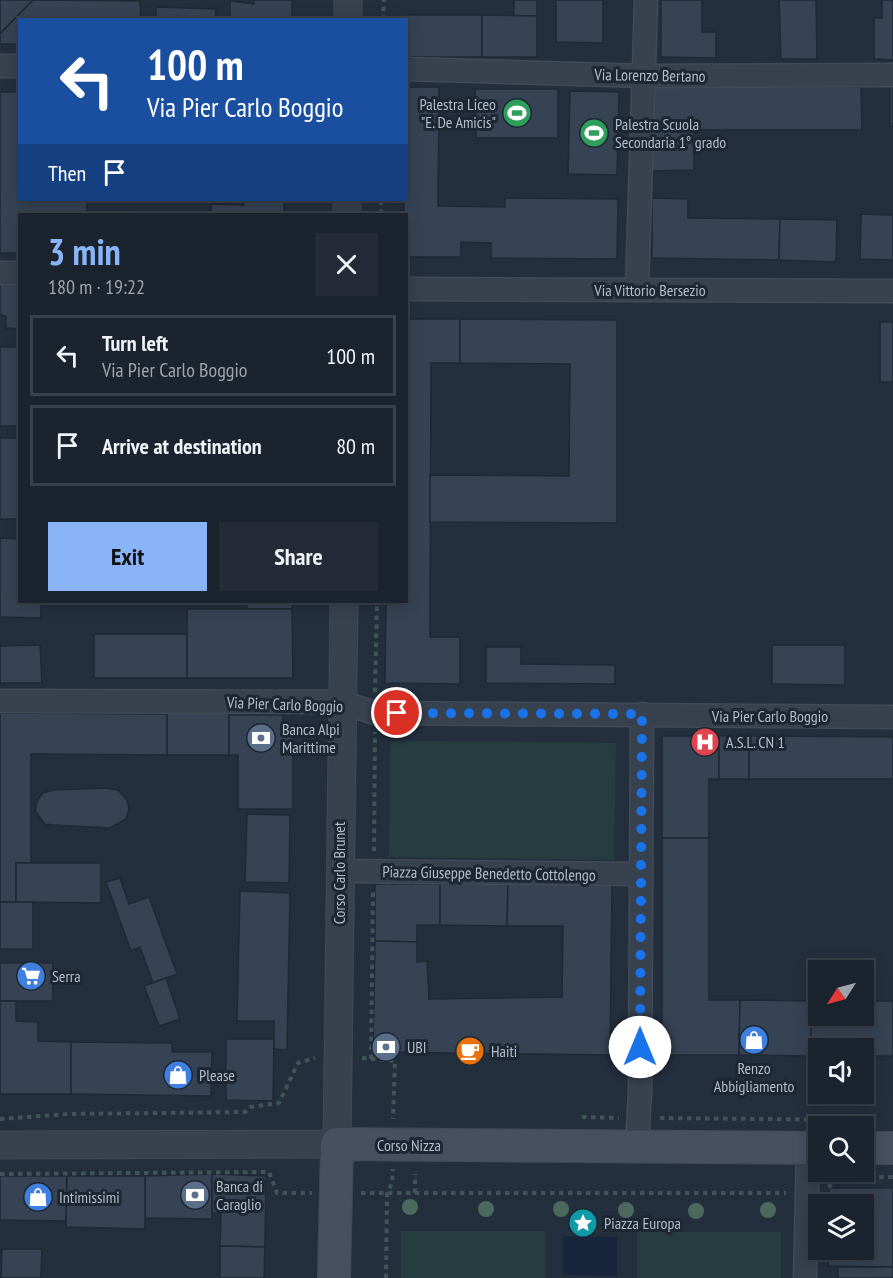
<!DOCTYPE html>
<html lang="en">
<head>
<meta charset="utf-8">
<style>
  body { margin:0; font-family:"PT Sans Narrow",sans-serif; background:#242b36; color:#f1f3f6; height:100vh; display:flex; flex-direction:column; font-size:22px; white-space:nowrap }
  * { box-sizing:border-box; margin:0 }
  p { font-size:20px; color:#a0a4aa }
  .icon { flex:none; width:33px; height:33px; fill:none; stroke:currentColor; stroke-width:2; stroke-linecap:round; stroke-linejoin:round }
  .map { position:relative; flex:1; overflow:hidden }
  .panel { position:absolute; left:18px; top:213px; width:390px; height:390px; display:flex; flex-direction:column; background:#1b232e; border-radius:0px; box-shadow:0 3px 15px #0003,0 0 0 2px #39404a }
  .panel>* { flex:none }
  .guide { position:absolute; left:18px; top:18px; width:390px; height:183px; border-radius:0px; box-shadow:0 3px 15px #0003,0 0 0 2px #39404a; background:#1a4fa0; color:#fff; overflow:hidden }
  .needle { width:39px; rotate:234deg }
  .fabs { position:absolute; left:808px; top:960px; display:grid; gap:12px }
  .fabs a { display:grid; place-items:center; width:66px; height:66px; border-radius:0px; background:#1b232e; box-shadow:0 3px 15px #0003,0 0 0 2px #39404a; font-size:30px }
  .pin { position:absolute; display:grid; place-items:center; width:51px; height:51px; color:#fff; margin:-26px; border:3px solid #fff; border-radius:50%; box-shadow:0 2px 6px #0007 }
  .me { position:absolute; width:66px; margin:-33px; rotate:0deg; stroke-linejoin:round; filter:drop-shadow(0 0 4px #0008) }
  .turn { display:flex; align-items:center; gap:21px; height:126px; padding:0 30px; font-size:27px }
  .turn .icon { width:78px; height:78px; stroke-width:2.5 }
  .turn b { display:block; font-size:42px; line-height:51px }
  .then { display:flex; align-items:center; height:57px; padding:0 30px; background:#0003; gap:12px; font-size:22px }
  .round { display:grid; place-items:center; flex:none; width:63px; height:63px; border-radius:0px; background:#242b36 }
  .overview { display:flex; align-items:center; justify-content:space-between; height:102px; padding:0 30px }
  h1 { font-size:36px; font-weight:800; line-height:45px; color:#8ab4f8 }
  .action { display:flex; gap:12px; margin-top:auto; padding:12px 30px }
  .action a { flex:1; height:69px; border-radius:0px; background:#8ab4f8; color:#111; font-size:24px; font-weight:800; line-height:69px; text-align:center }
  .action a+a { background:#242b36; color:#f1f3f6 }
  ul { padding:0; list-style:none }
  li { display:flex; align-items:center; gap:18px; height:81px; margin:0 12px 9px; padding:0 18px; border:3px solid #39404a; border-radius:0px }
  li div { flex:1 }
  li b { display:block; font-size:22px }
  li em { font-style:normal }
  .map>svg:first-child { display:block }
</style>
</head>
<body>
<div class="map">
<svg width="893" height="1278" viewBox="0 0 893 1278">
  <rect width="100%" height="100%" fill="#242f3e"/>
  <!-- green -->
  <g fill="#263c3f">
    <path d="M390 741 616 743 614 860 389 857Z"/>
    <rect x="401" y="1231" width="144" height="47"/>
    <rect x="637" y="1232" width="144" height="46"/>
  </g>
  <!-- water -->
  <path fill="#17263c" d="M563 1236 617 1237V1276L563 1275Z"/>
  <!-- building -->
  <g fill="#364354" stroke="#1f2835" stroke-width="1.5">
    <path d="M0 0H33L0 34Z"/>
    <path d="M33 0 140 1 141 20H20V44H0V34Z"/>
    <path d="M254 0H292V20H230V1L254 4Z"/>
    <rect x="514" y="0" width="23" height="16"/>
    <path d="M556 0H603V43L556 42Z"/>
    <path d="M661 0H702V32H716V58L661 57Z"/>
    <path d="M779 0H816L817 59H781Z"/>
    <path d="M882 0H893V60L874 59V18H882Z"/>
    <path d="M156 7 216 9 215 20H156Z"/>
    <path d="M408 15H482V57H406Z"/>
    <path d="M482 15 537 16V57H482Z"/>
    <rect x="890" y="86" width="3" height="40"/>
    <path d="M406 87H439L438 206 505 207V198L618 199 617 259 491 258V243L461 242V257H406V214H404V200H406Z"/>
    <path d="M652 87H861L862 130H694V170L652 171Z"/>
    <path d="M475 89H558V138H476Z"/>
    <path d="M570 91 619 92 617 175 568 174Z"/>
    <path d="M0 92H20V200L87 201V214H20V253H0Z"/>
    <path d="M652 198 688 199V218L780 219 779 260 652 258Z"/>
    <path d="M244 200H284V214H211V204L244 205Z"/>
    <path d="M87 211 154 212V214H87Z"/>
    <rect x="154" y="212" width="55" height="2"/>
    <path d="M861 214 893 215V260L860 259Z"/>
    <path d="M780 219 837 220 836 262 779 260Z"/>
    <path d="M0 283 20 284V329L6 328V316L0 315Z"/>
    <path d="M406 319H460V363H431L430 637H460V684L385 683 386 602H406Z"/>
    <path d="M460 319 617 320V523L430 522V475L569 476 570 364 460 363Z"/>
    <rect x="880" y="322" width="13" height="60"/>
    <rect x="0" y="347" width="20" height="79"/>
    <rect x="0" y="438" width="20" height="81"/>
    <path d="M0 538 20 539V602H41V618L0 617Z"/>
    <rect x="247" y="602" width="45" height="7"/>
    <path d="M187 609H292L293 678H187Z"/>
    <rect x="94" y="634" width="93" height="44"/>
    <path d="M40 645 42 683H0V646Z"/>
    <path d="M772 645H845V685L772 684Z"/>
    <path d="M486 647H521V664L615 665V684L486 683Z"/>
    <path d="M229 710V755H167V711Z"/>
    <path d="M0 713 167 714V755L31 754V863H16V902H0Z"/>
    <path d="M229 715H283V729H293V809H238V755H229Z"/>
    <path d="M662 736H719V779H709V838H662Z"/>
    <rect x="719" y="736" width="30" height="43"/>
    <path d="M749 736 893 737V779H749Z"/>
    <path d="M106 788 118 790 127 800 129 809 126 819 110 828 53 825 45 824 35 811 37 801 43 793 53 790Z"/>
    <path d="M247 814 290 815 289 883 245 882Z"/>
    <path d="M662 838H709V1000H740L739 1055H662Z"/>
    <path d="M16 863H101V903L16 902Z"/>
    <path d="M120 878 129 904 149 897 177 974 153 983 140 947 131 951 106 882Z"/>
    <path d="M375 884H440V925H417V942L375 941Z"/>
    <path d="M440 884H508L507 926 440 925Z"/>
    <path d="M508 884H612L610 1055 373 1052 375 941 417 942V962L427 961 429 999 562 997 563 926H507Z"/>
    <path d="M240 891 290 893 287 1050 274 1049V1021H237Z"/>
    <rect x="0" y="902" width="33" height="47"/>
    <rect x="0" y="963" width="53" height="38"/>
    <path d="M166 978 180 1019 159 1026 144 986Z"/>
    <path d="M740 1000 811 1001V1056L739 1055Z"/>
    <path d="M0 1001H16V1021L38 1022V1041L71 1042V1094H0Z"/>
    <path d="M811 1001H819V1016H864V1001H893V1056H864V1048H819V1056H811Z"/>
    <path d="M226 1039H274L273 1101 226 1100Z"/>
    <path d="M71 1042 172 1043V1052H212L211 1096 71 1094Z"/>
    <path d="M212 1174V1219L145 1218V1176Z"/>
    <path d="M212 1174 266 1176 265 1247 220 1246 221 1213H212Z"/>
    <path d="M0 1176H67L66 1221 0 1220Z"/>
    <path d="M67 1176H145V1229L66 1227Z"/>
    <path d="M829 1188H893V1267L828 1266 829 1250H864V1204H829Z"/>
    <path d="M220 1246 265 1247 264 1278H220Z"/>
    <path d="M2 1249H42L41 1278H1Z"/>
    <rect x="838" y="1267" width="55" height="11"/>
  </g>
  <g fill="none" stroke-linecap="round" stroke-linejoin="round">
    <!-- minor casing -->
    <g stroke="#414a57" stroke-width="25">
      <g id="minor">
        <path d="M0 66H20"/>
        <path d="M406 69 646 76 893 75"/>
        <path d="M0 273H20"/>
        <path d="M406 289 893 291"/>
        <path d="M637 290 646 0"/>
        <path d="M0 701 340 702 375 713 893 717"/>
        <path d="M340 871 639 874"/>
        <path d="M637 1146 640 1091 642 714"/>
        <path d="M805 1278 808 1148"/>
      </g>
    </g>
    <!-- tertiary casing -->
    <g stroke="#414a57" stroke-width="29">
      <g id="tertiary">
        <path d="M348 20V0"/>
        <path d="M347 214V200"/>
        <path d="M0 1145 337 1144 344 602"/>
      </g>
    </g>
    <!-- secondary casing -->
    <g stroke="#414a57" stroke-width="34">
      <g id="secondary">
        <path d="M864 1148H893"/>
        <path d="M334 1278 337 1144 819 1148"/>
      </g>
    </g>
    <!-- path -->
    <g stroke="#3f5557" stroke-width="4" stroke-dasharray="4.5 4.5" stroke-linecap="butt">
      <path d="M383 20 384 0"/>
      <path d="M381 214V200"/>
      <path d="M375 692 377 602"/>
      <path d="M374 851 375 732"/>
      <path d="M362 1058 395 1061 393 1119"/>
      <path d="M371 1059 373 891"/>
      <path d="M582 1117 619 1118"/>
      <path d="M660 1118 865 1120"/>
      <path d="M0 1119 68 1114 245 1112 250 1107 279 1103 298 1063 315 1058"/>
      <path d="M0 1174 269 1172 277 1193H312"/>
      <path d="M828 1187 844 1177H893"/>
      <path d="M361 1193H786"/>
      <path d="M415 1193V1174"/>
      <path d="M386 1278 387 1194 392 1183 393 1169"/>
    </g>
    <!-- minor -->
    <use href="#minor" stroke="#38414e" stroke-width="22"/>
    <!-- tertiary -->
    <use href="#tertiary" stroke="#38414e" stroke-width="27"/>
    <!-- secondary -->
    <use href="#secondary" stroke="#465061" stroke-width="32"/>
  </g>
  <!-- trees -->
  <g fill="#4b6a5d">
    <circle cx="410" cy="1207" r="8"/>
    <circle cx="486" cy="1209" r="8"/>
    <circle cx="561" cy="1209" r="8"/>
    <circle cx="626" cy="1210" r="8"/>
    <circle cx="768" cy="1210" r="8"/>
    <circle cx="696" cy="1211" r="8"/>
  </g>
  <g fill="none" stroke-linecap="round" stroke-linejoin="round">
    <!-- route -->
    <path stroke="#1a73e8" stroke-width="10" stroke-dasharray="0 18" d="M397 713 642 714 640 1047"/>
  </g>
  <!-- icons -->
  <defs>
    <g id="stadium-disc" transform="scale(1.5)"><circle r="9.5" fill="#2e9e5b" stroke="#1d2633"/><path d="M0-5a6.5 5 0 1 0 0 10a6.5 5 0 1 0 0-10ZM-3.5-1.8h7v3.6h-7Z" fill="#fff"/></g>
    <g id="bank-disc" transform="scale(1.5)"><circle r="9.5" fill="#5c6f8a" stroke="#1d2633"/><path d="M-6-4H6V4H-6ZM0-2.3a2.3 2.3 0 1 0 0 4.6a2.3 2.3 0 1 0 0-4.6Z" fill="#fff"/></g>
    <g id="hospital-disc" transform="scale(1.5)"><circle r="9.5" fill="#e0444e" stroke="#1d2633"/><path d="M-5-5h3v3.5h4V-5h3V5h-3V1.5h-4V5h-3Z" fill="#fff"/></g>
    <g id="supermarket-disc" transform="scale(1.5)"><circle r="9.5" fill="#3f7fe0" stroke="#1d2633"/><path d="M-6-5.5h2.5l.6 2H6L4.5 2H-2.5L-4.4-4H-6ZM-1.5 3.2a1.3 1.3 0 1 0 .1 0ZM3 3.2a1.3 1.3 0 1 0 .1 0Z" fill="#fff"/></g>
    <g id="shop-disc" transform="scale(1.5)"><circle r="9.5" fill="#3f7fe0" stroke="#1d2633"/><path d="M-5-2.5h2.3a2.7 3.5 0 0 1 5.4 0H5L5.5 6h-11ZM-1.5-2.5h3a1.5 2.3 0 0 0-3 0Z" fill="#fff"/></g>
    <g id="cafe-disc" transform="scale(1.5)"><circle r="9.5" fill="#e8710a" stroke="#1d2633"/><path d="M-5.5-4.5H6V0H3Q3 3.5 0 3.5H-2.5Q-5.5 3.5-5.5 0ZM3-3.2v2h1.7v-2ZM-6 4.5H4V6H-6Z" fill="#fff"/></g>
    <g id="sight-disc" transform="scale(1.5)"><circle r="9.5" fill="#0f9aa8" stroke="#1d2633"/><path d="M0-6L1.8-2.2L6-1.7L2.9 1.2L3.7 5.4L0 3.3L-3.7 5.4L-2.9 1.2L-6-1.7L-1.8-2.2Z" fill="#fff"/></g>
  </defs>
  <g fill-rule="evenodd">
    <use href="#stadium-disc" x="517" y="113"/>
    <use href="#stadium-disc" x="594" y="133"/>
    <use href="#bank-disc" x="261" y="738"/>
    <use href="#hospital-disc" x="705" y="742"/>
    <use href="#supermarket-disc" x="31" y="976"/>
    <use href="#shop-disc" x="754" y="1040"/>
    <use href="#bank-disc" x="386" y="1047"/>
    <use href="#cafe-disc" x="470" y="1051"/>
    <use href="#shop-disc" x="178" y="1075"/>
    <use href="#bank-disc" x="195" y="1195"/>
    <use href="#shop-disc" x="38" y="1197"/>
    <use href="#sight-disc" x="583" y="1223"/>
  </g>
  <g text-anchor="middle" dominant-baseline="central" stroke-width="6" stroke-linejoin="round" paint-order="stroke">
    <!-- street labels -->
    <g font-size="16" fill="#b4bcc9" stroke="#1d2633">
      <text transform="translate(650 75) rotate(1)">Via Lorenzo Bertano</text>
      <text x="650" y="290">Via Vittorio Bersezio</text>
      <text transform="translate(285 704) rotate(2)">Via Pier Carlo Boggio</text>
      <text x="770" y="716">Via Pier Carlo Boggio</text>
      <text transform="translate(339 873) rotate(-90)">Corso Carlo Brunet</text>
      <text transform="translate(489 873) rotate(1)">Piazza Giuseppe Benedetto Cottolengo</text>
      <text x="409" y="1145">Corso Nizza</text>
    </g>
    <!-- poi labels -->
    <g font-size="16" fill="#b4bcc9" stroke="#1d2633" text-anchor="start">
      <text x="496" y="104" text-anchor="end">Palestra Liceo<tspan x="496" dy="18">"E. De Amicis"</tspan></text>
      <text x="615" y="124">Palestra Scuola<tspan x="615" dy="18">Secondaria 1° grado</tspan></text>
      <text x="282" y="729">Banca Alpi<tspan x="282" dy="18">Marittime</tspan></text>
      <text x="726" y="742">A.S.L. CN 1</text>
      <text x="52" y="976">Serra</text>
      <text x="407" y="1047">UBI</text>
      <text x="491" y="1051">Haiti</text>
      <text x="754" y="1068" text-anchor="middle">Renzo<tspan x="754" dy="18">Abbigliamento</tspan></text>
      <text x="199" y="1075">Please</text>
      <text x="216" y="1186">Banca di<tspan x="216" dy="18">Caraglio</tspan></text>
      <text x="59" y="1197">Intimissimi</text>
      <text x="604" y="1223">Piazza Europa</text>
    </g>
  </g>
</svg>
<div class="fabs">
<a><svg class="needle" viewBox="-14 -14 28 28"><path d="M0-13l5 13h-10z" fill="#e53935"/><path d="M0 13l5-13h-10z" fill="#a0a4aa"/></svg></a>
<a><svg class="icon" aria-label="sound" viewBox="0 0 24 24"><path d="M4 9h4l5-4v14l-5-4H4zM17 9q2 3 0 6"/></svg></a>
<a><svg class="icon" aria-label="search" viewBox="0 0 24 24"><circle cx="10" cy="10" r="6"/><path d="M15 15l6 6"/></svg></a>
<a><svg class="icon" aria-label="layers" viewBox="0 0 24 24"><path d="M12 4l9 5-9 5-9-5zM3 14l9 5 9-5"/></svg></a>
</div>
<div class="pin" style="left:397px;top:713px;background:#d93025"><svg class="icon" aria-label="arrive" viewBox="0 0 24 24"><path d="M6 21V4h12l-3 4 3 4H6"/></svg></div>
<svg class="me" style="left:640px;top:1047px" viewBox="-20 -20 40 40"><circle r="19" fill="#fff"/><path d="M0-13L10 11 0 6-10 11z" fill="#1a73e8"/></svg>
<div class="guide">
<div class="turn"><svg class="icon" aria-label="left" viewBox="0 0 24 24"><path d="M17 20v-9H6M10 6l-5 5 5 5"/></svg><div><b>100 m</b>Via Pier Carlo Boggio</div></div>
<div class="then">Then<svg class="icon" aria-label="arrive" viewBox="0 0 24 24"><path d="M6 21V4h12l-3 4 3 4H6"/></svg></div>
</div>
<section class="panel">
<div class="overview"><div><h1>3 min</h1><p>180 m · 19:22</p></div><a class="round"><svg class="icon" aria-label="close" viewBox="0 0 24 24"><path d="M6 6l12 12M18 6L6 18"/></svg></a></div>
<ul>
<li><svg class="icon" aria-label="left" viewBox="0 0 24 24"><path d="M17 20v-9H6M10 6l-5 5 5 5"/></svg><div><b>Turn left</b><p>Via Pier Carlo Boggio</p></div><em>100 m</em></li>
<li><svg class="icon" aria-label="arrive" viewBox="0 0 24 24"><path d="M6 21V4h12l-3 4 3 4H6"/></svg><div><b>Arrive at destination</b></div><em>80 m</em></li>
</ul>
<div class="action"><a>Exit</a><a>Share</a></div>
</section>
</div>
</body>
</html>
